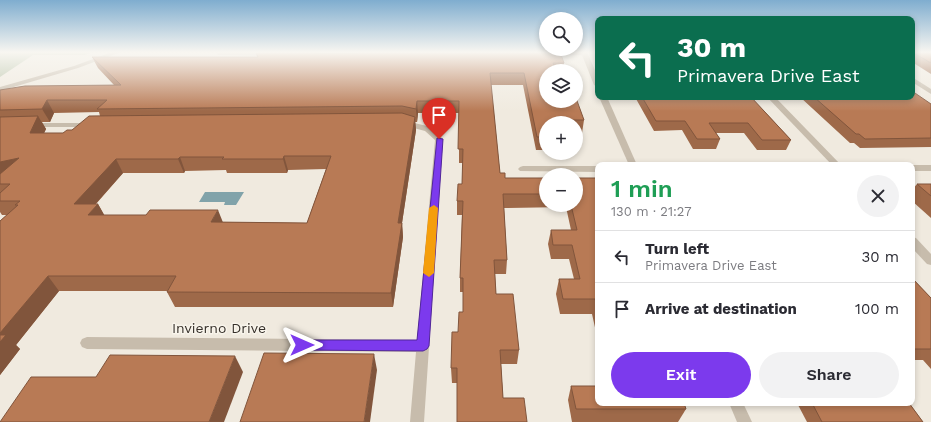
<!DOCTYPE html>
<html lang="en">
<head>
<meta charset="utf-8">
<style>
  body { margin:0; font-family:"Work Sans",sans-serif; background:#f2f2f3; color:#2b2b33; height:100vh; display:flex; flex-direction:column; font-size:15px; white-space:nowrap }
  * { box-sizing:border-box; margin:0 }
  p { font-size:13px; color:#7c7c81 }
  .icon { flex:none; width:22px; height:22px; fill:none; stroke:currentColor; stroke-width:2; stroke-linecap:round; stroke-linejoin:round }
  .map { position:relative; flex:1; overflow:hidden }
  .sheet { position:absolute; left:595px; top:162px; width:320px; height:244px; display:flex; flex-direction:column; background:#fff; border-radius:8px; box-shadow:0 2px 6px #0003 }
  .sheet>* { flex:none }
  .guide { position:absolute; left:595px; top:16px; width:320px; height:84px; border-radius:8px; box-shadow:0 2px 6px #0003; background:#0b6e4f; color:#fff; overflow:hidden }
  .controls { position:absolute; left:539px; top:12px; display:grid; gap:8px }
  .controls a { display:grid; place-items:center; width:44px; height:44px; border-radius:50%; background:#fff; box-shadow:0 2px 6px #0003; font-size:20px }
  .pin { position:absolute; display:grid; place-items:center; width:34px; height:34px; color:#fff; margin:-41px -17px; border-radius:50% 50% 50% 0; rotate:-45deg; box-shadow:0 0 4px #0007 }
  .pin .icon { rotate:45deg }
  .me { position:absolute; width:44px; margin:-22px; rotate:90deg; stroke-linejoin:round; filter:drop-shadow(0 0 3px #0008) }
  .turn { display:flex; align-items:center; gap:14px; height:84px; padding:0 16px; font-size:18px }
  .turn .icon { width:52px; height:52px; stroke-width:2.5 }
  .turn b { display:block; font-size:28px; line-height:34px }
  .round { display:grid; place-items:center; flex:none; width:42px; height:42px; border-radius:21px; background:#f2f2f3 }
  .head { display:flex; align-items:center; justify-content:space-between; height:68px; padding:0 16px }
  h1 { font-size:24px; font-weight:600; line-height:30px; color:#1e9e55 }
  .cta { display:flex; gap:8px; margin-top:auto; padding:8px 16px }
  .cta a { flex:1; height:46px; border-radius:24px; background:#7c3aed; color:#fff; font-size:16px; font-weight:600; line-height:46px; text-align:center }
  .cta a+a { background:#f2f2f3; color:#2b2b33 }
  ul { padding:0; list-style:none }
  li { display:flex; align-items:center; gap:12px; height:52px; padding:0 16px; border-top:1px solid #e1e1e2 }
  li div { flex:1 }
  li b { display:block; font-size:15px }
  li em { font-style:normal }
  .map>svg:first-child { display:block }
</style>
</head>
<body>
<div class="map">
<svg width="931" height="422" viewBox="0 0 931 422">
  <rect width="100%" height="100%" fill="#f0eadf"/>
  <!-- green -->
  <path fill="#b0bea1" d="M0 52H92L85 55H33L0 77Z"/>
  <!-- water -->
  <path fill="#81a3aa" d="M205 192H244L236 205H224L225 202H199Z"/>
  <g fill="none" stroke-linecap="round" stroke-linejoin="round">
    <!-- street -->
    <g fill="#c7bcac" fill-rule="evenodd">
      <path d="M112 52H121L78 68 0 91V87L74 66Z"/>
      <path d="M220 52H270L273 54 270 56 218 55 217 54Z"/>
      <path d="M546 52H587L598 77V87L594 85 582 55H548L546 54Z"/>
      <path d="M912 77 931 89V94L912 82Z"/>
      <path d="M599 97H607L637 165H629Z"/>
      <path d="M767 97H775L841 165H832Z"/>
      <path d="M399 120H402L431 127 443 139 424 422H410L416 352 87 349 82 347 80 343 82 339 87 337 417 340 435 140 425 131 399 124Z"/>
      <path d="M27 123H92L96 125 92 127H30L26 125Z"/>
      <rect x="912" y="165" width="19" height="6"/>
      <path d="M523 166H598V172L520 171 518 169 520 167Z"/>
      <path d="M912 237 916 238 931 254V265L927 264 912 248Z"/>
      <path d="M729 403H743L752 422H737Z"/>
    </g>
  </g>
  <!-- wall -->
  <g fill="#9e6949" fill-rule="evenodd">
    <path d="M256 52H319L320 53 564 63 562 71H546V101L584 120 582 133H576V123H546V150H536L523 85H491L500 173 505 178H546V205H576L598 180V341L592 314H560L556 294 559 279H574L569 259H551L548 244 551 230H571L566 207 504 208 507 260 506 274H495L496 294 519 350 517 364H501L503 398 527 422 457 383H452L451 368 463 312V292H460V278L462 215H457V201L462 184 463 163H459V113H418L417 122H415L416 130 402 223 403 237 393 307H175L167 292 168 291H59L16 345 20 349 0 375V221L7 215H2L0 212V90L114 85 98 68 92 57H257ZM99 112 100 116 72 130 63 133H44L46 129 42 122H50L54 113ZM326 169 307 223 223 222 146 215H104L98 204H96L123 173H184L185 171 226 170 227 173H287L288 170Z"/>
    <path d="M912 52H931V74L912 62Z"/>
    <path d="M635 97H751L791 140 786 150H757L744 133H716L720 139 716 149H693L682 130 654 131Z"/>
    <path d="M800 97H912L931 104V147L860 148 854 143H850Z"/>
    <path d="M917 184H931V218L912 201V190Z"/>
    <path d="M912 278 931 298V369L923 360H912Z"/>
    <path d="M571 386 686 409 678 422H572L568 400Z"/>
    <path d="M797 403H909L923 422H807Z"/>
  </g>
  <!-- shaded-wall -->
  <g fill="#81553c">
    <path d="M47 100 54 113 50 122 42 109Z"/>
    <path d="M417 101 418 113 417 122 416 109Z"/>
    <path d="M38 116 46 129 38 146 30 133Z"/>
    <path d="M415 117 416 130 402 223 403 237 393 307 391 293 398 223Z"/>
    <path d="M284 156 288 170 287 173 283 159Z"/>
    <path d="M180 157 185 171 184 173 178 159Z"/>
    <path d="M19 158 0 177V162Z"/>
    <path d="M116 159 123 173 83 218 74 204Z"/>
    <path d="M98 204 106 218 88 215Z"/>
    <path d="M218 210 224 225 211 222Z"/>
    <path d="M48 276 59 291 16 345 20 349 0 375V333Z"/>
    <path d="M374 354 377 370 370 422H364Z"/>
    <path d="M235 356 243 372 224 422H209Z"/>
  </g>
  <!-- building -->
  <g fill="#b87a55" stroke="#81553c" fill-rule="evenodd">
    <path d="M256 52H314V53H358L359 52H560L564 63H553L556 71H546V101H576V98L584 120H568L569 123H546V137H537L524 73H490L500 173H505V178H546V194H503L507 260H494L496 294H513L519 350H500L503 398H524L527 422H457V368H451L452 332H458L459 312H463V278H460L463 201H457L458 184H462L463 149H458L459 101H417L416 109 402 106 97 109 107 100H47L42 109 0 110V90L25 86 121 85 92 57H258Z"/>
    <path d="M912 52H931V63Z"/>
    <path d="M912 91 931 104V138L865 139 859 134H856L814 97H912Z"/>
    <path d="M642 97H751L791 140H762L748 123H709L720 139H697L685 121H656Z"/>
    <path d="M402 113 415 117 398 223H402L391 293 167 292 176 276H48L0 333V221L18 205H15L20 201H0V193L10 184H0V174L19 158 0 162V117L38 116 30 133H63L67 130H72L89 116ZM284 156H331L307 223 211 222 218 210H150L146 215H88L98 204H74L116 159H178L180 157H224L222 159H283Z"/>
    <path d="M576 178H597L598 180V310L595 299H563L559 279H580L572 245H553L551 230H577L571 205H576Z"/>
    <path d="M917 184H931V196Z"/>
    <path d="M912 278 931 298V349H912Z"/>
    <path d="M0 335H6L0 342Z"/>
    <path d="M264 353 374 354 364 422H240Z"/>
    <path d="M110 355 235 356 209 422H0L31 377H96Z"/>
    <path d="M571 386H598V403H684L686 409H576Z"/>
    <path d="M812 403H909L923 422H822Z"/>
  </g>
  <!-- sky -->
  <linearGradient id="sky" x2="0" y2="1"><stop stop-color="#7fadcf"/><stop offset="0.47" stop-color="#f8f6f1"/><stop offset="1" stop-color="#f8f6f1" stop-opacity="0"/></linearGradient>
  <rect width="931" height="111" fill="url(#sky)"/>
  <!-- route -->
  <path fill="#7c3aed" stroke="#51269a" d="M437 138 443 139 429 346 427 349 423 351 302 350 298 348 296 345 298 341 302 340H417Z"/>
  <!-- slow -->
  <path fill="#f59e0b" d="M434 205 438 208 434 273 429 277 423 273 429 208Z"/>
  <g text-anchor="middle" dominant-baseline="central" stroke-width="3" stroke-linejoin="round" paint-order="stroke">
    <!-- near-street labels -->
    <g font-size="14" fill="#36302a" stroke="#f8f4eb">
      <text x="219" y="328">Invierno Drive</text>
    </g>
  </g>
</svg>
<div class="controls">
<a><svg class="icon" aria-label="search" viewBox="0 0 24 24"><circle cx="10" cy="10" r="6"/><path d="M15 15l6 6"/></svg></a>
<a><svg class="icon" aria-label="layers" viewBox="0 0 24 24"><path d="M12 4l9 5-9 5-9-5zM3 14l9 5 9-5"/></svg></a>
<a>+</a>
<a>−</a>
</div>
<div class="pin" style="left:439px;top:139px;background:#d93025"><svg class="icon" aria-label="arrive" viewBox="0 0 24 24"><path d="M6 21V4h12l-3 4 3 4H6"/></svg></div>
<svg class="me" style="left:302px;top:345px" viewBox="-20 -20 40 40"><path d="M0-17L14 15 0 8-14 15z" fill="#7c3aed" stroke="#fff" stroke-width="4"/></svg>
<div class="guide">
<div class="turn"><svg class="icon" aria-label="left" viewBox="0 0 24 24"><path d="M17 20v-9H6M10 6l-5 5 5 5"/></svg><div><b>30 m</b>Primavera Drive East</div></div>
</div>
<section class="sheet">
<div class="head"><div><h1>1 min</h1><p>130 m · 21:27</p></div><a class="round"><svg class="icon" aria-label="close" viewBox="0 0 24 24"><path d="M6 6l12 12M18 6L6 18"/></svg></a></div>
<ul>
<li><svg class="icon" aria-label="left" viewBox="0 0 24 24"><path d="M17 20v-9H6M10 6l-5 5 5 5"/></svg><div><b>Turn left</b><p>Primavera Drive East</p></div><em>30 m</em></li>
<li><svg class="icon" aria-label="arrive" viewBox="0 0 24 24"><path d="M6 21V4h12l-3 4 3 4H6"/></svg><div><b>Arrive at destination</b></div><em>100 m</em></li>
</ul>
<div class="cta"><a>Exit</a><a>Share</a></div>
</section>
</div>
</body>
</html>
